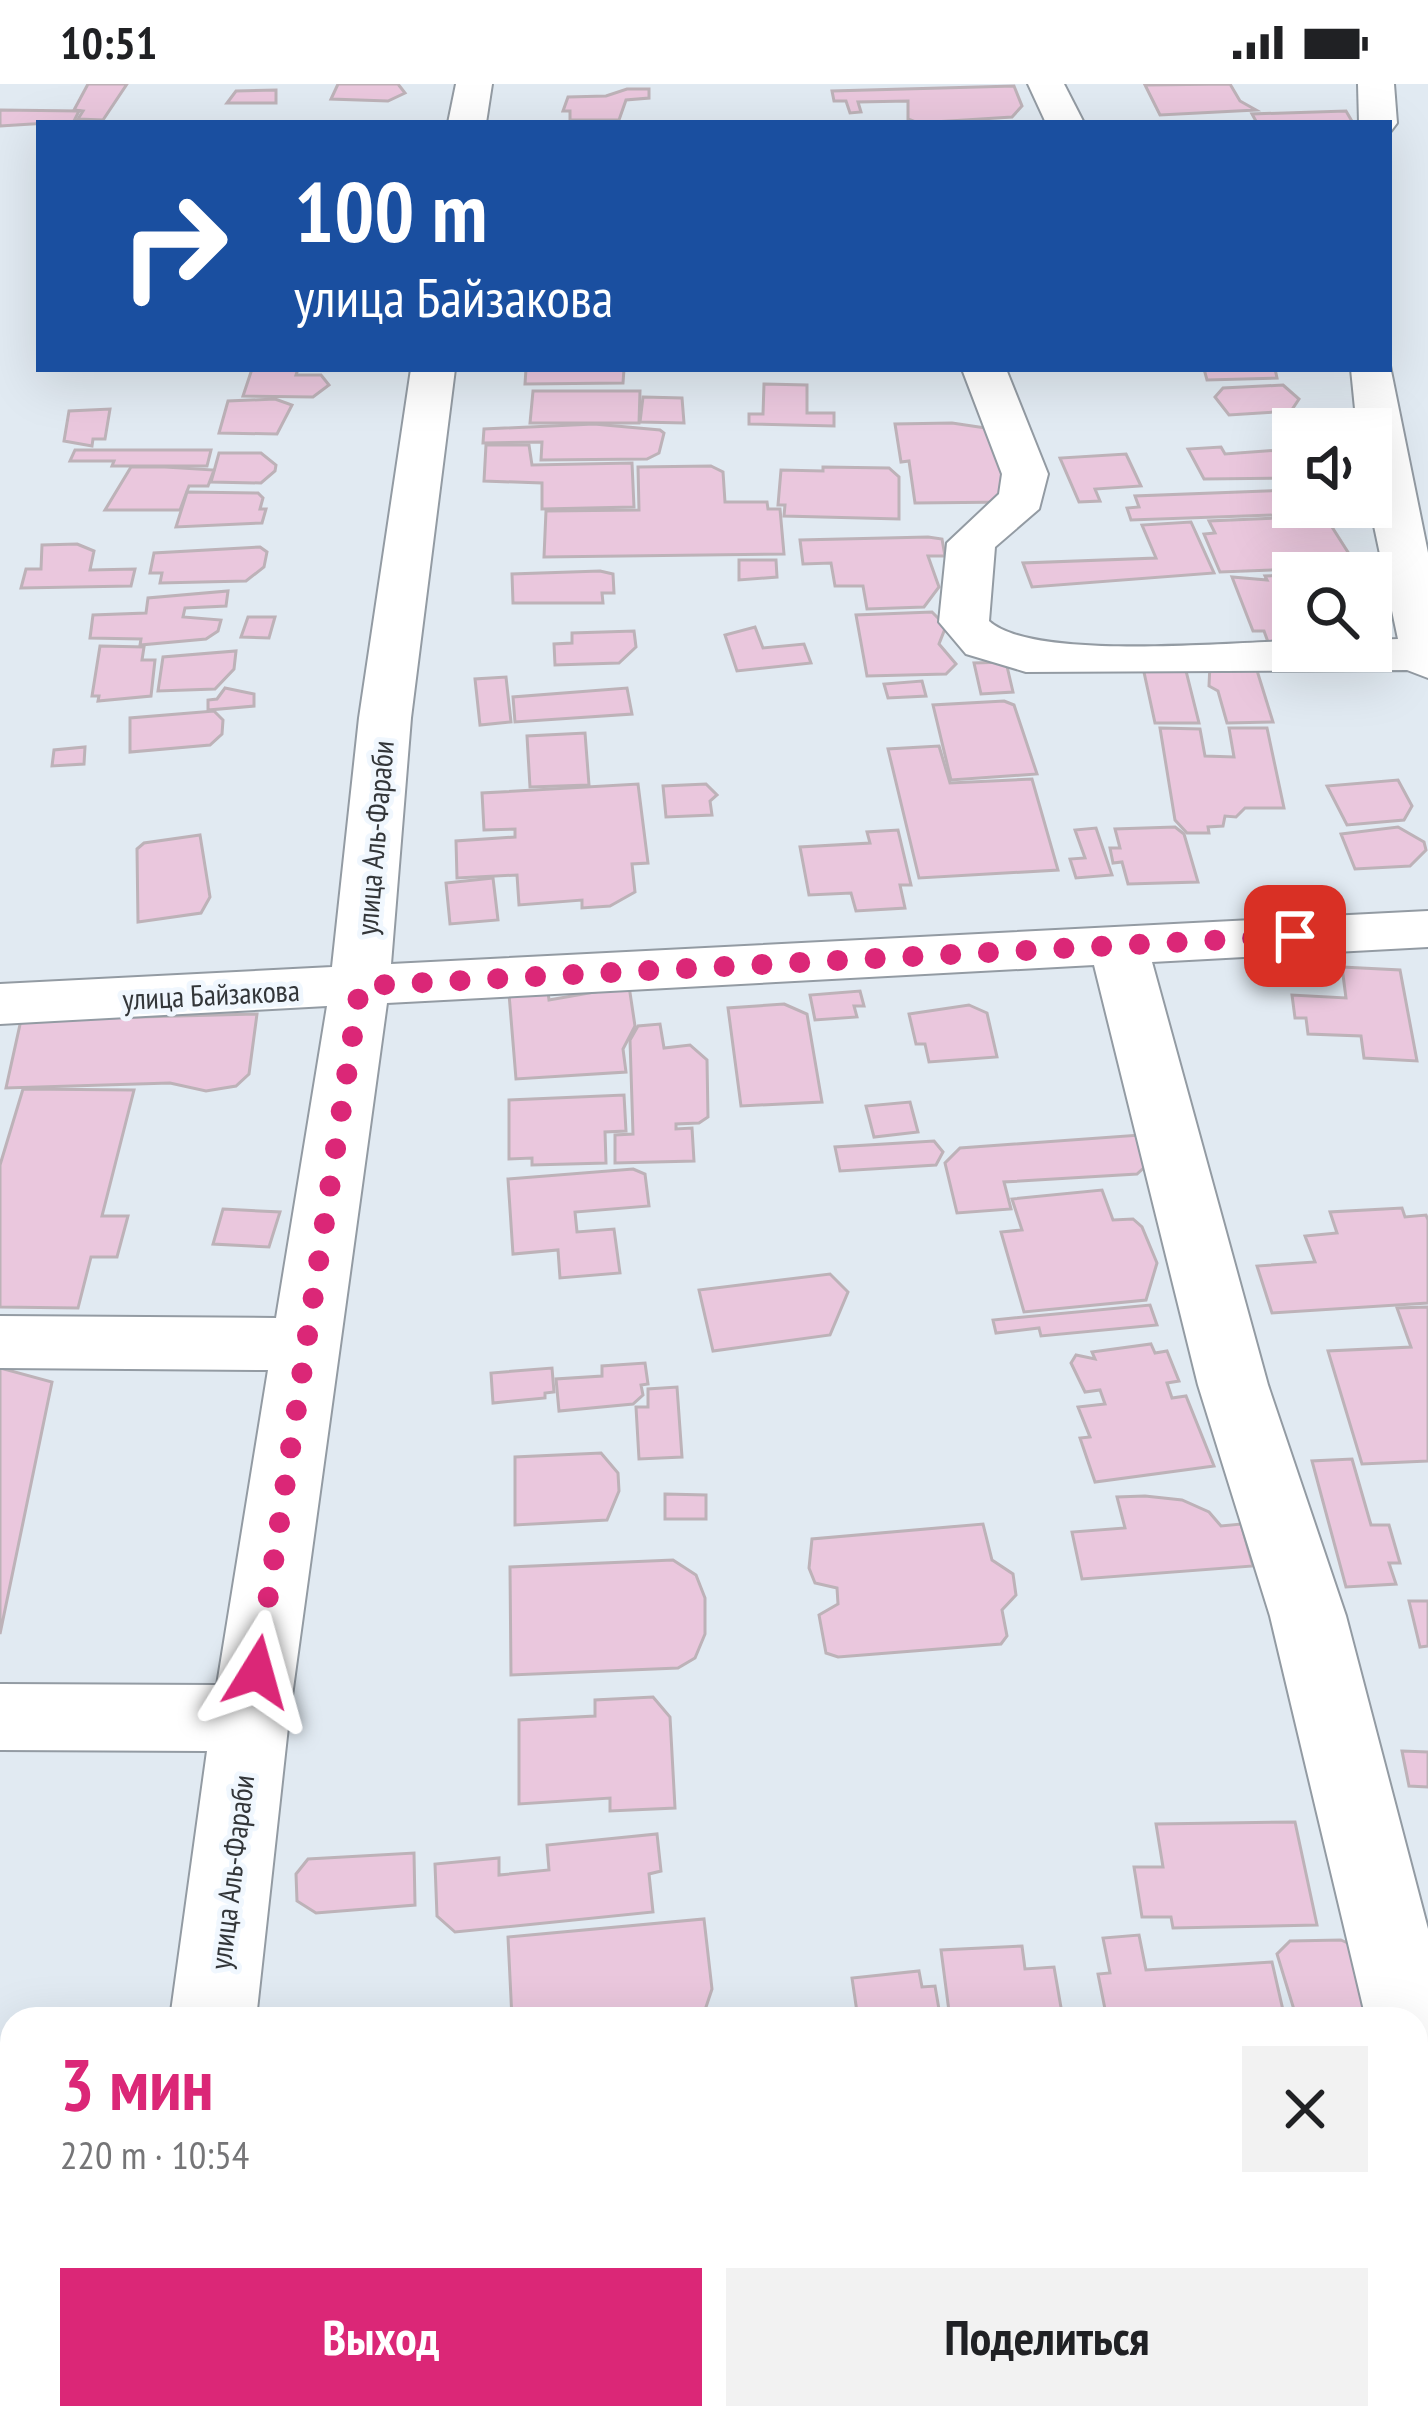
<!DOCTYPE html>
<html lang="ru">
<head>
<meta charset="utf-8">
<style>
  body { margin:0; font-family:"PT Sans Narrow",sans-serif; background:#f2f2f2; color:#202124; height:100vh; display:flex; flex-direction:column; font-size:45px; white-space:nowrap }
  * { box-sizing:border-box; margin:0 }
  p { font-size:39px; color:#757577 }
  .icon { flex:none; width:66px; height:66px; fill:none; stroke:currentColor; stroke-width:2; stroke-linecap:round; stroke-linejoin:round }
  .map { position:relative; flex:1; overflow:hidden }
  .sheet { position:absolute; left:0px; top:1923px; width:1428px; height:423px; display:flex; flex-direction:column; background:#fff; border-radius:36px 36px 0 0; box-shadow:0 12px 48px #0002 }
  .sheet>* { flex:none }
  .banner { position:absolute; left:36px; top:36px; width:1356px; height:252px; border-radius:0px; box-shadow:0 12px 48px #0002; background:#1a4fa0; color:#fff; overflow:hidden }
  .controls { position:absolute; left:1272px; top:324px; display:grid; gap:24px }
  .controls a { display:grid; place-items:center; width:120px; height:120px; border-radius:0px; background:#fff; box-shadow:0 12px 48px #0002; font-size:60px }
  .pin { position:absolute; display:grid; place-items:center; width:102px; height:102px; color:#fff; margin:-51px; border-radius:24px; box-shadow:0 6px 18px #0006 }
  .me { position:absolute; width:132px; margin:-66px; rotate:8deg; stroke-linejoin:round; filter:drop-shadow(0 0 9px #0008) }
  .turn { display:flex; align-items:center; gap:42px; height:252px; padding:0 60px; font-size:54px }
  .turn .icon { width:156px; height:156px; stroke-width:2.5 }
  .turn b { display:block; font-size:84px; line-height:102px }
  .round { display:grid; place-items:center; flex:none; width:126px; height:126px; border-radius:0px; background:#f2f2f2 }
  .head { display:flex; align-items:center; justify-content:space-between; height:204px; padding:0 60px }
  h1 { font-size:72px; font-weight:800; line-height:90px; color:#db2777 }
  .cta { display:flex; gap:24px; margin-top:auto; padding:24px 60px }
  .cta a { flex:1; height:138px; border-radius:0px; background:#db2777; color:#fff; font-size:48px; font-weight:800; line-height:138px; text-align:center }
  .cta a+a { background:#f2f2f2; color:#202124 }
  .status { display:flex; justify-content:space-between; align-items:center; height:84px; padding:0 60px; background:#fff; direction:ltr }
  .status svg { height:33px; fill:currentColor }
  .map>svg:first-child { display:block }
</style>
</head>
<body>
<div class="status"><b>10:51</b><svg viewBox="0 0 49 12"><path d="M0 12V9h3v3zM5 12V6h3v6zM10 12V3h3v9zM15 12V0h3v12zM26 1h20v11H26zM47 4h2v5h-2z"/></svg></div>
<div class="map">
<svg width="1428" height="2345" viewBox="0 0 1428 2345">
  <rect width="100%" height="100%" fill="#e1eaf2"/>
  <!-- building -->
  <g fill="#eac7dd" stroke="#bdb2b8" stroke-width="3">
    <path d="M88 0H127L103 36 78 35 83 27 74 26Z"/>
    <path d="M338 0H398L405 9 388 17 331 15Z"/>
    <path d="M1230 0 1240 17 1256 26 1160 31 1145 1Z"/>
    <path d="M1014 2 1022 22 1012 33 918 39 908 35V17L858 18 861 28 850 29 846 17H834L832 7Z"/>
    <path d="M627 5H649V14L626 16 619 36H570V27H563L568 13 606 12Z"/>
    <path d="M276 6V19H227L236 7Z"/>
    <path d="M0 26 79 27 74 37H80L0 42Z"/>
    <path d="M1346 27 1353 39H1257L1252 30Z"/>
    <path d="M252 285H298L296 291H321L329 301 313 313 243 312Z"/>
    <path d="M526 285H624L623 299 525 300Z"/>
    <path d="M1204 285H1275L1277 294 1207 296Z"/>
    <path d="M764 300 807 301V329H834V342L749 340V330H763Z"/>
    <path d="M1283 301 1299 315 1291 327 1229 331 1215 313 1223 304Z"/>
    <path d="M533 307H640L639 339H530Z"/>
    <path d="M643 313 682 314 684 339 640 338Z"/>
    <path d="M275 315 292 321 277 350 219 349 228 317Z"/>
    <path d="M110 325 105 355H93L92 362 64 357 69 327Z"/>
    <path d="M952 339 1006 347 1011 418 915 419 909 377 901 378 895 340Z"/>
    <path d="M594 340 660 346 664 349 659 369 647 375 541 376 542 358 483 359 484 345Z"/>
    <path d="M486 361H529L532 381 632 379 634 423 542 425V399L484 397Z"/>
    <path d="M1221 363 1225 370 1293 365V394L1204 395 1188 365Z"/>
    <path d="M75 366H211L207 382H112L114 377H70Z"/>
    <path d="M219 369H261L276 381 275 387 261 399 211 398Z"/>
    <path d="M1126 370 1141 402 1095 405 1100 417 1079 418 1060 374Z"/>
    <path d="M711 382 723 388 725 418H767L768 425H780L784 470 544 473 546 427 639 426 638 383Z"/>
    <path d="M131 383H165L214 386 208 402H189L180 426H105Z"/>
    <path d="M823 383 889 384 899 393V435L784 432 785 421H778L781 386 823 387Z"/>
    <path d="M1293 406V423H1330L1333 429 1131 436 1127 424 1139 423 1135 412Z"/>
    <path d="M187 408 258 409 263 414 260 425H266L262 439 176 443Z"/>
    <path d="M1325 432 1351 473 1343 483 1220 488 1204 450 1215 449 1209 437Z"/>
    <path d="M1191 438 1214 489 1032 503 1023 479 1156 474 1142 441Z"/>
    <path d="M928 453 942 455 945 472H928L939 503 924 523 867 525 863 502H835L831 479 803 480 800 456Z"/>
    <path d="M77 460 94 467 90 486 135 485 131 502 21 504 26 485H41L42 461Z"/>
    <path d="M260 463 267 468 264 483 246 497 160 499 162 489H150L154 469Z"/>
    <path d="M739 476H776L777 493 739 496Z"/>
    <path d="M600 487 613 490 614 509H602L603 519H513L512 490Z"/>
    <path d="M1293 491V544H1288L1293 557 1268 558 1264 547H1253L1232 493 1267 496 1265 492Z"/>
    <path d="M228 507 226 522 185 524 183 533 221 536 218 547 206 555 140 561 141 555 90 554 93 531 146 529 148 514Z"/>
    <path d="M932 528 946 542 939 560 956 580 946 590 867 592 856 531Z"/>
    <path d="M248 533H275L269 554 241 553Z"/>
    <path d="M755 543 763 564 804 560 811 579 737 587 725 551Z"/>
    <path d="M634 547 636 563 619 579 555 581 554 560 572 559V549Z"/>
    <path d="M100 562 144 563 142 576H155L151 612 98 617 99 612H92Z"/>
    <path d="M236 567 234 585 215 605 158 607 163 573Z"/>
    <path d="M1006 578 1013 608 981 610 974 579Z"/>
    <path d="M1142 579H1184L1199 639H1155Z"/>
    <path d="M1210 580H1255L1273 638 1227 639 1218 607 1209 602Z"/>
    <path d="M506 593 511 638 480 641 475 595Z"/>
    <path d="M922 597 926 612 888 614 884 600Z"/>
    <path d="M225 604 254 610V622L208 626V616L217 615Z"/>
    <path d="M627 604 632 630 515 638 513 613Z"/>
    <path d="M1004 617 1014 621 1037 690 951 696 933 621Z"/>
    <path d="M214 627 223 636 222 650 210 661 130 668V634Z"/>
    <path d="M1160 644 1200 645 1205 672 1234 673 1229 644H1267L1284 724H1245L1236 733 1225 732 1223 742 1208 743 1209 749H1187L1175 736Z"/>
    <path d="M585 649 589 701 530 703 527 652Z"/>
    <path d="M939 662 950 699 1032 695 1058 786 919 794 888 665Z"/>
    <path d="M85 663 84 680 52 682 54 666Z"/>
    <path d="M1398 696 1412 722 1404 736 1347 741 1327 702Z"/>
    <path d="M638 700 648 779 632 780 635 808 610 822 582 824V816L519 821 517 791 457 794 456 757 515 753V745L484 746 482 709Z"/>
    <path d="M706 700 717 711 710 717 712 731 666 733 663 702Z"/>
    <path d="M1175 743 1184 750 1198 798 1128 800 1122 778 1113 779 1110 764H1120L1115 745Z"/>
    <path d="M1398 743 1424 758 1426 766 1410 782 1355 785 1341 750Z"/>
    <path d="M1096 744 1112 791 1076 794 1070 775 1085 774 1075 746Z"/>
    <path d="M898 746 911 801H900L905 824 856 827 851 809 809 811 800 763 870 759 867 748Z"/>
    <path d="M200 751 210 813 201 829 138 838 137 765 144 759Z"/>
    <path d="M493 794 498 836 450 840 446 799Z"/>
    <path d="M1342 883 1400 886 1417 977 1364 974 1361 952 1308 950 1306 934H1295L1292 911 1346 914Z"/>
    <path d="M629 902 635 942 623 965 626 988 516 995 509 910 548 908 549 916Z"/>
    <path d="M860 907 864 922H854L857 933 815 936 810 911Z"/>
    <path d="M784 920 807 930 822 1018 741 1022 728 924Z"/>
    <path d="M969 921 987 929 997 973 929 978 925 960H916L909 930Z"/>
    <path d="M257 930 249 990 236 1002 206 1007 170 999 6 1004 21 936Z"/>
    <path d="M660 940 664 964 690 961 707 976 708 1033 699 1039 676 1040V1045L692 1044 694 1077 615 1079V1051L633 1050 630 956 638 942Z"/>
    <path d="M23 1005 134 1006 102 1132H128L117 1173H91L78 1224 0 1223V1081Z"/>
    <path d="M624 1011 626 1047 605 1048 606 1079 532 1081V1074L509 1075V1016Z"/>
    <path d="M910 1018 918 1048 874 1053 866 1022Z"/>
    <path d="M1140 1051 1149 1079 1137 1090 1004 1098 1011 1125 957 1129 945 1079 960 1064Z"/>
    <path d="M934 1057 943 1068 936 1081 840 1087 835 1063Z"/>
    <path d="M633 1085 645 1090 649 1122 575 1128 577 1148 614 1145 620 1189 560 1194 558 1166 513 1170 508 1095Z"/>
    <path d="M1102 1106 1113 1136 1133 1135 1142 1143 1157 1179 1146 1216 1024 1228 1001 1148 1022 1146 1012 1115Z"/>
    <path d="M1402 1124 1405 1133 1426 1131 1428 1136V1219L1272 1229 1257 1182 1315 1178 1305 1152 1337 1149 1330 1128Z"/>
    <path d="M223 1125 280 1128 269 1163 213 1160Z"/>
    <path d="M830 1190 848 1208 830 1251 713 1267 699 1206Z"/>
    <path d="M1150 1221 1157 1241 1041 1252 1039 1244 996 1249 993 1236Z"/>
    <path d="M1428 1223V1377L1362 1380 1328 1267 1411 1263 1397 1224Z"/>
    <path d="M1151 1260 1155 1269 1167 1267 1179 1297 1167 1299 1172 1314 1186 1312 1214 1382 1095 1398 1080 1354 1090 1353 1078 1323 1105 1320 1100 1306 1085 1308 1071 1279 1076 1271 1095 1275 1092 1268Z"/>
    <path d="M645 1279 648 1300 641 1301 643 1311 633 1320 559 1327 556 1295 602 1292V1282Z"/>
    <path d="M0 1284 52 1298 0 1550Z"/>
    <path d="M552 1284 554 1308 545 1309V1314L493 1319 491 1289Z"/>
    <path d="M677 1303 682 1373 639 1375 636 1323H648V1305Z"/>
    <path d="M601 1369 618 1389 619 1407 607 1436 515 1441V1373Z"/>
    <path d="M1352 1375 1371 1441H1389L1400 1479H1389L1396 1500 1346 1503 1312 1377Z"/>
    <path d="M665 1410 706 1411V1435H665Z"/>
    <path d="M1145 1412 1182 1416 1209 1428 1221 1442 1241 1440 1253 1482 1082 1495 1072 1448 1125 1444 1117 1413Z"/>
    <path d="M983 1440 992 1476 1013 1490 1016 1511 1002 1526 1007 1552 1001 1560 838 1573 826 1569 819 1531 838 1520 837 1504 815 1499 809 1484 812 1455Z"/>
    <path d="M673 1476 696 1491 705 1514V1550L695 1574 678 1584 511 1591 510 1483Z"/>
    <path d="M1409 1517H1428V1562L1420 1563Z"/>
    <path d="M653 1613 670 1633 675 1724 610 1727V1714L519 1720V1636L595 1632V1616Z"/>
    <path d="M1402 1667 1428 1668V1703L1409 1702Z"/>
    <path d="M1295 1738 1317 1841 1173 1844 1171 1833H1142L1134 1783H1163L1156 1740Z"/>
    <path d="M657 1750 661 1787 649 1790 653 1828 455 1848 437 1832 435 1780 499 1774V1791L549 1786 547 1761Z"/>
    <path d="M414 1769 415 1821 316 1829 297 1817 296 1790 308 1775Z"/>
    <path d="M704 1835 712 1905 702 1935H512L508 1853Z"/>
    <path d="M1139 1851 1146 1886 1272 1878 1285 1935H1107L1098 1890 1110 1889 1103 1854Z"/>
    <path d="M1341 1856 1363 1866 1378 1925 1295 1929 1277 1870 1290 1857Z"/>
    <path d="M1022 1862 1025 1885 1054 1883 1063 1935H950L941 1866Z"/>
    <path d="M919 1887 922 1903 935 1902 940 1931 947 1935H858L852 1894Z"/>
    <path d="M1416 2120 1428 2145V2221H1416Z"/>
    <path d="M417 2334H721L722 2336 581 2345H424Z"/>
    <path d="M832 2334H968L832 2341Z"/>
  </g>
  <g fill="none" stroke-linecap="round" stroke-linejoin="round">
    <!-- street casing -->
    <g stroke="#939ba3" stroke-width="4">
      <g id="street">
        <path d="M456 0H492L486 39H448Z"/>
        <path d="M1028 0H1064L1084 39H1046Z"/>
        <path d="M1358 0H1394L1397 39 1391 47 1389 39H1359Z"/>
        <path d="M1389 277 1428 469V594L1407 586 1026 588 966 570 939 538 947 459 999 410 1002 390 962 285H1006L1048 390 1039 425 995 463 989 537C1033 577 1227 558 1293 557V567H1371V556L1398 555 1370 423 1371 345H1357L1351 285H1389Z"/>
        <path d="M411 285H455L411 634 391 880 1428 827V863L1152 878 1268 1301 1346 1532 1428 1845V2052L1416 2047V1935H1366L1270 1532 1198 1301 1094 881 387 919 289 1634 256 1935H170L207 1667 0 1666V1600L217 1601 268 1286 0 1284V1232L276 1234 327 922 0 940V900L332 883 359 634Z"/>
        <path d="M12 2298V2334H88L83 2345H0V2305Z"/>
        <path d="M117 2334H213L212 2345H116Z"/>
      </g>
    </g>
    <!-- street -->
    <use href="#street" fill="#fff" fill-rule="evenodd"/>
  </g>
  <g fill="none" stroke-linecap="round" stroke-linejoin="round">
    <!-- route -->
    <path stroke="#db2777" stroke-width="21" stroke-dasharray="0 37.8" d="M257 1588 360 902 1295 852"/>
  </g>
  <g text-anchor="middle" dominant-baseline="central" stroke-width="10" stroke-linejoin="round" paint-order="stroke">
    <!-- street labels -->
    <g font-size="30" fill="#333639" stroke="#f0f7fe">
      <text transform="translate(374 754) rotate(-85)">улица Аль-Фараби</text>
      <text transform="translate(211 910) rotate(-3)">улица Байзакова</text>
      <text transform="translate(231 1788) rotate(-83)">улица Аль-Фараби</text>
    </g>
  </g>
</svg>
<div class="controls">
<a><svg class="icon" aria-label="sound" viewBox="0 0 24 24"><path d="M4 9h4l5-4v14l-5-4H4zM17 9q2 3 0 6"/></svg></a>
<a><svg class="icon" aria-label="search" viewBox="0 0 24 24"><circle cx="10" cy="10" r="6"/><path d="M15 15l6 6"/></svg></a>
</div>
<div class="pin" style="left:1295px;top:852px;background:#d93025"><svg class="icon" aria-label="arrive" viewBox="0 0 24 24"><path d="M6 21V4h12l-3 4 3 4H6"/></svg></div>
<svg class="me" style="left:257px;top:1588px" viewBox="-20 -20 40 40"><path d="M0-17L14 15 0 8-14 15z" fill="#db2777" stroke="#fff" stroke-width="4"/></svg>
<div class="banner">
<div class="turn"><svg class="icon" aria-label="right" viewBox="0 0 24 24"><path d="M7 20v-9h11M14 6l5 5-5 5"/></svg><div><b>100 m</b>улица Байзакова</div></div>
</div>
<section class="sheet">
<div class="head"><div><h1>3 мин</h1><p>220 m · 10:54</p></div><a class="round"><svg class="icon" aria-label="close" viewBox="0 0 24 24"><path d="M6 6l12 12M18 6L6 18"/></svg></a></div>
<div class="cta"><a>Выход</a><a>Поделиться</a></div>
</section>
</div>
</body>
</html>
